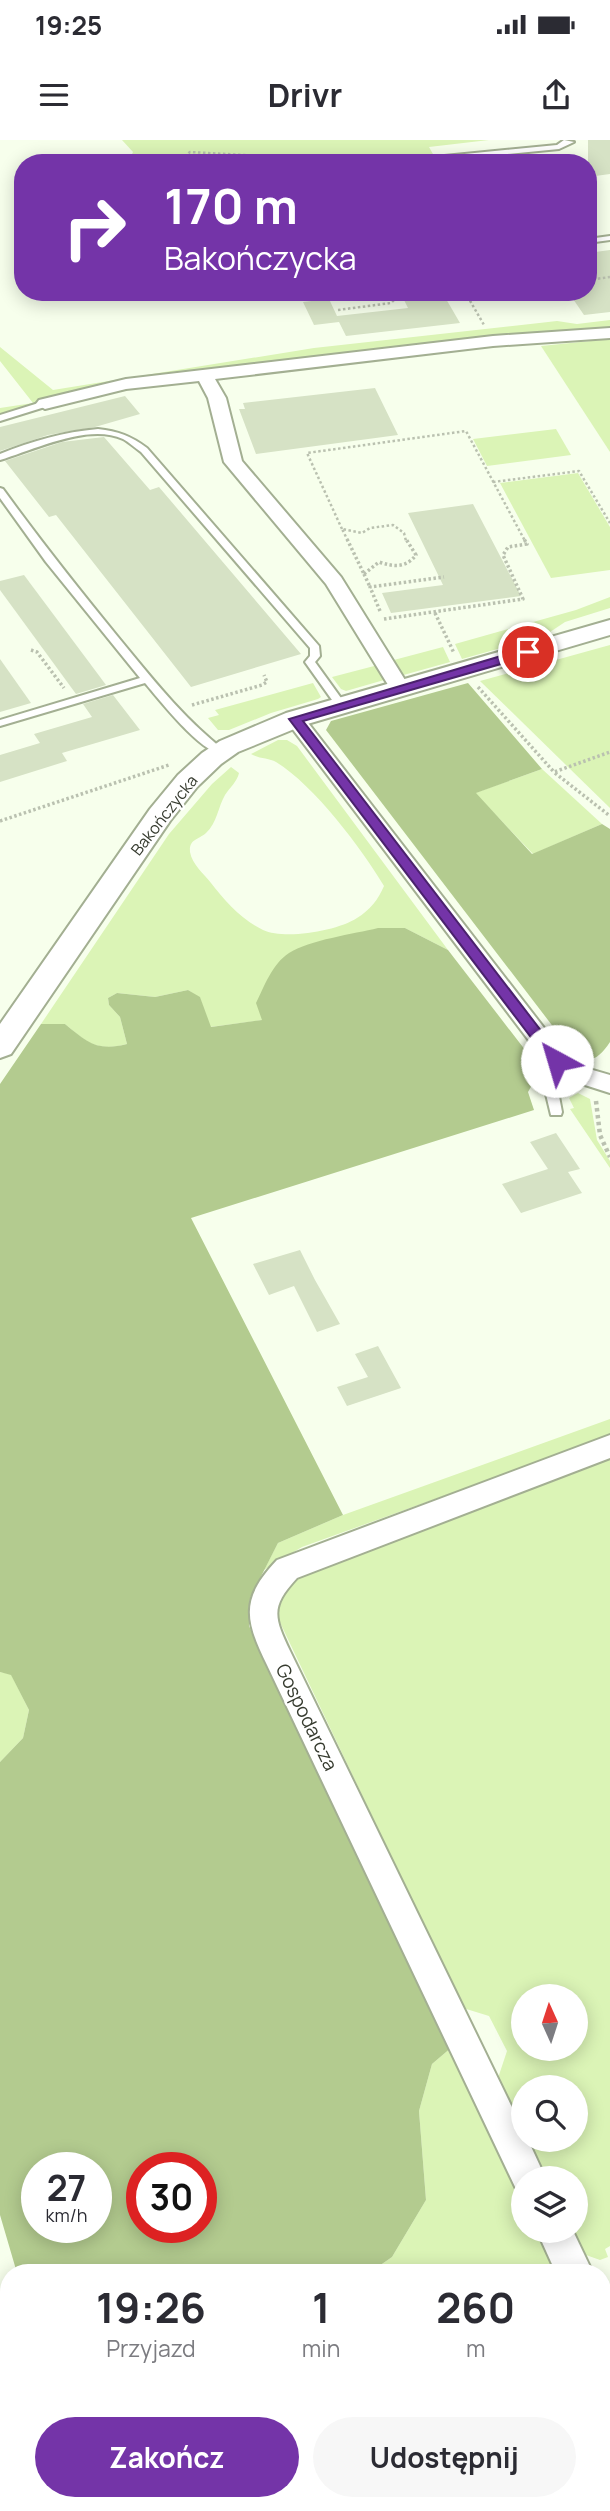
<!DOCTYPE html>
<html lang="pl">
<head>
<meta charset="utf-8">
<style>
  body { margin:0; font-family:Manrope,sans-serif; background:#f7f7f7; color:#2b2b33; height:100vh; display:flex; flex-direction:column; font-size:26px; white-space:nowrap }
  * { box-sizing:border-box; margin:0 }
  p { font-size:23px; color:#7c7c81 }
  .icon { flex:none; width:38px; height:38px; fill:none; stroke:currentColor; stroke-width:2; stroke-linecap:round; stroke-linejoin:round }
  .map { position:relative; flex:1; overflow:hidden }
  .details { position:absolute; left:0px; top:2124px; width:611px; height:247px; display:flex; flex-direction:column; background:#fff; border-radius:28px 28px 0 0; box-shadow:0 4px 18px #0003 }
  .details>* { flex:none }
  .guide { position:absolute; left:14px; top:14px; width:583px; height:147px; border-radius:28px; box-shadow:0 4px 18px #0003; background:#7434a8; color:#fff; overflow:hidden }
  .needle { width:46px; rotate:357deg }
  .fabs { position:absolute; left:511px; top:1844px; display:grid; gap:14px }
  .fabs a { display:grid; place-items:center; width:77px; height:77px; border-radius:50%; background:#fff; box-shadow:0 4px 18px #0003; font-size:35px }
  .speed { position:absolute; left:21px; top:2012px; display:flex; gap:14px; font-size:35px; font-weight:700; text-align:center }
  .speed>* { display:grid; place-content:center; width:91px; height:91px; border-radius:50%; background:#fff; box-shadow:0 4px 18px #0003; line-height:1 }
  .speed small { font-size:18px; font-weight:400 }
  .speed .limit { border:10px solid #d22; background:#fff; color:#111 }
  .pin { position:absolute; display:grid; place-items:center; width:60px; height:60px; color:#fff; margin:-30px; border:4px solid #fff; border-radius:50%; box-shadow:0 2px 7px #0007 }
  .me { position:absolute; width:77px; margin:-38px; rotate:321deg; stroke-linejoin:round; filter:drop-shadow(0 0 5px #0008) }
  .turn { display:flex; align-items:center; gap:24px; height:147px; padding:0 35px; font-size:32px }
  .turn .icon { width:91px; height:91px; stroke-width:2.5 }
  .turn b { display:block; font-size:49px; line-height:60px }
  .eta { display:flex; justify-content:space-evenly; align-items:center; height:119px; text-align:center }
  .eta b { font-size:42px; font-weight:700; line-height:49px }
  .primary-button { display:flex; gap:14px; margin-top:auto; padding:14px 35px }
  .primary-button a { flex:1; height:80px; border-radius:42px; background:#7434a8; color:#fff; font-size:28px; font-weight:700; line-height:80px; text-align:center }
  .primary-button a+a { background:#f7f7f7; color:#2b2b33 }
  .status { display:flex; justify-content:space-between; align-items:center; height:49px; padding:0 35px; background:#fff; direction:ltr }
  .status svg { height:19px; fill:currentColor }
  header { display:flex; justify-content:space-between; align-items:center; height:91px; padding:0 35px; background:#fff; font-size:32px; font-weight:700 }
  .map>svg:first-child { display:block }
</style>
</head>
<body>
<div class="status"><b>19:25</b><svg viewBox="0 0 49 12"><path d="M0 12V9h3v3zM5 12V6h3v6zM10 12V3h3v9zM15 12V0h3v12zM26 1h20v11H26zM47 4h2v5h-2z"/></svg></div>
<header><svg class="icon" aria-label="menu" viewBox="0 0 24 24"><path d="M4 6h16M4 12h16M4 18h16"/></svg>Drivr<svg class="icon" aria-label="share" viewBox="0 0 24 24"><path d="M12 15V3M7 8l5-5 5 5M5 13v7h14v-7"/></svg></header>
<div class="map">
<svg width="610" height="2371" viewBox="0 0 610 2371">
  <rect width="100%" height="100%" fill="#f7ffec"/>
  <!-- green -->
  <g fill="#dbf4b6" fill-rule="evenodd">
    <path d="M122 0H489L429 7 438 23H128L133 12Z"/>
    <path d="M610 180V190L129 239 0 274V268L33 263 0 221V207L53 250 314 208 557 181 577 184Z"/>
    <path d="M610 199V312L541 206Z"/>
    <path d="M556 289 571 315 487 326 473 299Z"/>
    <path d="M578 333 610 387V430L551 438 500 343Z"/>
    <path d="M610 457V468L565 482 544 496 462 519 455 504 576 470Z"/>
    <path d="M610 505V668L480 541Z"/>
    <path d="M443 507 450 522 400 536 390 521Z"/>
    <path d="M378 525 385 537 384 540 346 551 341 549 332 537Z"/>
    <path d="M313 543 321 557 318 559 271 573 229 590H218L208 578 219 575 215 570Z"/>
    <path d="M278 600H287L297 606 448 810 405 788 263 880 210 887 200 858 188 850 155 857 117 853 108 858 109 865 120 877 127 904C97 912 87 903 65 884H41L169 694 212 644 231 627 239 633C237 642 230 647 225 655 218 667 217 683 206 693 198 700 189 699 190 712 192 724 204 734 211 743 225 761 242 780 263 790 285 800 337 791 357 778 370 770 378 760 384 746 362 709 314 645 276 622 269 618 259 619 251 614Z"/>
    <path d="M542 629 602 684 533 714 475 653Z"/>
    <path d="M578 953 590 959 597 1000 610 1021V1028L570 969 574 968 569 958Z"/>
    <path d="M610 1279V1296L302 1407 264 1430 278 1403 343 1375Z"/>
    <path d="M610 1318V2106L605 2109 608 2117 600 2120 586 2115 573 2091H576V2039H547L528 2000H576V1948H523V1990L498 1938 507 1911 489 1876 463 1868 276 1474C280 1457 286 1447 300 1437ZM523 1857H576V1909H523Z"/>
    <path d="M0 1532 11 1534 29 1570 23 1598 0 1622Z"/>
    <path d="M452 1907 523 2057V2091H540L560 2133H369L392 2117 426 2060 419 1971 432 1924Z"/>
    <path d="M602 2222 610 2239V2371H547L546 2363 602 2362Z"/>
    <path d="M84 2363V2362L278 2363 264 2371H87Z"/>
  </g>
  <!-- forest -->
  <g fill="#b3cb8f" fill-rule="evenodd">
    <path d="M468 543 542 629 476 653 532 714 602 684 610 689V902C600 917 590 926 574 914L326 590 331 581Z"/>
    <path d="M378 788H405L448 810 539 928 540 931 528 952 534 970 191 1078 343 1375 278 1403 250 1458 249 1486 452 1907 432 1924 419 1971 426 2060 392 2117 369 2133H17L0 2075V1622L23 1598 29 1570 11 1535 0 1532V944L41 884H65C87 902 97 912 127 904L120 877 109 865 108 858 117 853 155 857 188 850 200 857 211 887 262 880 256 863C264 847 272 824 289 813 309 800 354 794 378 788ZM37 2028H96V2088H37ZM142 2028H201V2088H142Z"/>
    <path d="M546 2363 547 2371H301L297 2363Z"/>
  </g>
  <!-- building -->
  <g fill="#d6e2c5">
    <path d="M588 0H610V34L588 37Z"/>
    <path d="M610 110V172L584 175 569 153 588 152V113Z"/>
    <path d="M400 152H442L460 183 346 196 339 182 314 185 303 162 329 159 337 176 408 168Z"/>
    <path d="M375 248 398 295 256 314 239 269H245L243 263Z"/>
    <path d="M125 256 140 274 95 287 48 295 0 311V287Z"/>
    <path d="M104 297 150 350 159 347 301 514 191 547 56 375 49 377 5 321 62 302Z"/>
    <path d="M473 364 521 456 391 473 382 453 443 445 408 373Z"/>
    <path d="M24 435 106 545 76 554 0 450V441Z"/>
    <path d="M0 519 31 563 0 572Z"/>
    <path d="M113 555 140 590 62 613 67 621 0 642V615L40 603 34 594 92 577 83 564Z"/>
    <path d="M556 993 580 1029 568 1032 582 1053 521 1073 502 1044 548 1029 530 1002Z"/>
    <path d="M300 1110 315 1140 340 1184 317 1192 294 1146 269 1155 253 1124Z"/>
    <path d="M378 1206 401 1248 347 1266 337 1247 368 1237 355 1214Z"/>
  </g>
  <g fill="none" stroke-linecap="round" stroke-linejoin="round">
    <!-- service casing -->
    <g stroke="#a3af92" stroke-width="4">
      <g id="service">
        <path d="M564 0 574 2 559 9 424 22 420 20 424 18 557 5Z"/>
        <path d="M610 96V100L588 103V99Z"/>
        <path d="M45 261 50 264 48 266 0 281V275Z"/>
        <path d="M98 289C118 291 131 296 147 308L319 506 320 516 315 522 346 565 345 567H337L305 522 310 516V508L141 312C135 308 129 302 123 299 88 283 34 310 0 320V314C32 301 64 292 98 289Z"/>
        <path d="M0 348 3 349C40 400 78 448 118 497 151 537 183 578 224 610V614C203 616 159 559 145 543L0 586V580L140 538 46 422 0 358Z"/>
        <path d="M571 927 577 932 558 951 562 972 561 975H551L545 950 567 929Z"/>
      </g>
    </g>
    <!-- minor casing -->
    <g stroke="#a3af92" stroke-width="4">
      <g id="minor">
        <path d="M610 188V198L493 206 215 239 226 258 242 321 341 437 410 548 407 552H393L390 548 326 444 224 322 208 258 199 241 126 249 45 269 36 264 39 260 126 239 493 196Z"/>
        <path d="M295 573 302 575 565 915 579 926 610 935V953L563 938 549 927 288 583 285 579 288 575Z"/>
        <path d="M610 1295V1318L297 1438C270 1467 274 1477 290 1511L523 1990V2000H528L546 2039H523V2054L517 2051 267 1525C245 1480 240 1459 277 1420Z"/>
        <path d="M537 2091H573L593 2133H556Z"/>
        <path d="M602 2172 610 2175V2224L602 2221Z"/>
      </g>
    </g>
    <!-- tertiary casing -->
    <g stroke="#a3af92" stroke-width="4">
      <g id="tertiary">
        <path d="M610 480V495L304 585 238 612 221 624 197 647 170 681 11 914 0 918V884L150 669 178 635 202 613 220 601 286 573Z"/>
        <path d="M0 2187 9 2191V2264L0 2260Z"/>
        <path d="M19 2362H67L69 2371H21Z"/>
      </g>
    </g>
    <!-- path-far2 -->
    <g stroke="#bac1b0" stroke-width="2.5" stroke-dasharray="2.5 2.5" stroke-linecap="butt">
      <path d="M177 23 190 12 351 21H409"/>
      <path d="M588 140 610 137"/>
      <path d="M465 152 484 185"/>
      <path d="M338 170 391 163 394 160 389 152"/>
      <path d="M493 342 579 331 610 383"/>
      <path d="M342 389 307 313 466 291 525 401"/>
      <path d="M348 401 342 389 362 393 370 388 393 385 404 393 406 401"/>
    </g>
    <!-- path-far1 -->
    <g stroke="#bac1b0" stroke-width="3.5" stroke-dasharray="2.5 2.5" stroke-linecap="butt">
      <path d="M347 399 364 434"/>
      <path d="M364 434 370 447"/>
      <path d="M364 434 379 422C394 427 406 428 416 415L406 399"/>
      <path d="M380 471 370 447 444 437"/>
      <path d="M435 473 454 513"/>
      <path d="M384 479 523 459 503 415 508 407 527 404 524 399"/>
      <path d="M31 510 37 512 64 548"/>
      <path d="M478 547 554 632 610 612"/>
      <path d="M192 565 262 545 267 542 264 535"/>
      <path d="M555 633 610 676"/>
      <path d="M0 681 169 625"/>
    </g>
    <!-- path -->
    <path stroke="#bac1b0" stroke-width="4.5" stroke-dasharray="3.5 3.5" stroke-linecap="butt" d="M596 961 600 995 610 1017"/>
    <!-- service -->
    <use href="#service" fill="#fff" fill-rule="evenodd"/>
    <!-- minor -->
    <use href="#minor" fill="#fff" fill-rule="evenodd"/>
    <!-- tertiary -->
    <use href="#tertiary" fill="#fff" fill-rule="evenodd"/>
  </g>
  <!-- route -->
  <path fill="#7434a8" stroke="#4b226d" stroke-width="2" d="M528 508 532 510V515L303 581 562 918 564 921 562 925H552L289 579Z"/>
  <g text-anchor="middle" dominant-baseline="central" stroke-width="5" stroke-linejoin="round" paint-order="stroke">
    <!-- far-street labels -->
    <g font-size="16" fill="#363b2f" stroke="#fff">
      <text transform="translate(164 675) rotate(-52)">Bakończycka</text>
    </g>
    <!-- street labels -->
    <g font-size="19" fill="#363b2f" stroke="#fff">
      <text transform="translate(307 1577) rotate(64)">Gospodarcza</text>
    </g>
  </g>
</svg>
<div class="fabs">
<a><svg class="needle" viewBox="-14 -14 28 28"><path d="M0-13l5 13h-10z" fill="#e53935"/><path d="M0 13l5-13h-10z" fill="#7c7c81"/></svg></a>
<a><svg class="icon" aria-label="search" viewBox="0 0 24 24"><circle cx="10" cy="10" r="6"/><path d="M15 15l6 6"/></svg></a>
<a><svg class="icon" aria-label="layers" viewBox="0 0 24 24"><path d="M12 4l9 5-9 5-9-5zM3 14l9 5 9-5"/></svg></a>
</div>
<div class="speed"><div>27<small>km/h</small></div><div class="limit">30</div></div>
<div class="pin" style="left:528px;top:512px;background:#d93025"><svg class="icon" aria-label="arrive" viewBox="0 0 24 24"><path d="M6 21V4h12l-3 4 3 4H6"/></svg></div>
<svg class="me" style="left:557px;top:921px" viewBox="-20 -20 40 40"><circle r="19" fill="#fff"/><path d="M0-13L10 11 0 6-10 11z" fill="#7434a8"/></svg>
<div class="guide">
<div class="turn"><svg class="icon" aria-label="right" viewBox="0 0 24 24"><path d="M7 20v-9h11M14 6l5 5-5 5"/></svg><div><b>170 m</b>Bakończycka</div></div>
</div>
<section class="details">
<div class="eta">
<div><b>19:26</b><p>Przyjazd</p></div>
<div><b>1</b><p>min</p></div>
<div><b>260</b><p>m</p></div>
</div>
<div class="primary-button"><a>Zakończ</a><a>Udostępnij</a></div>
</section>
</div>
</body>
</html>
